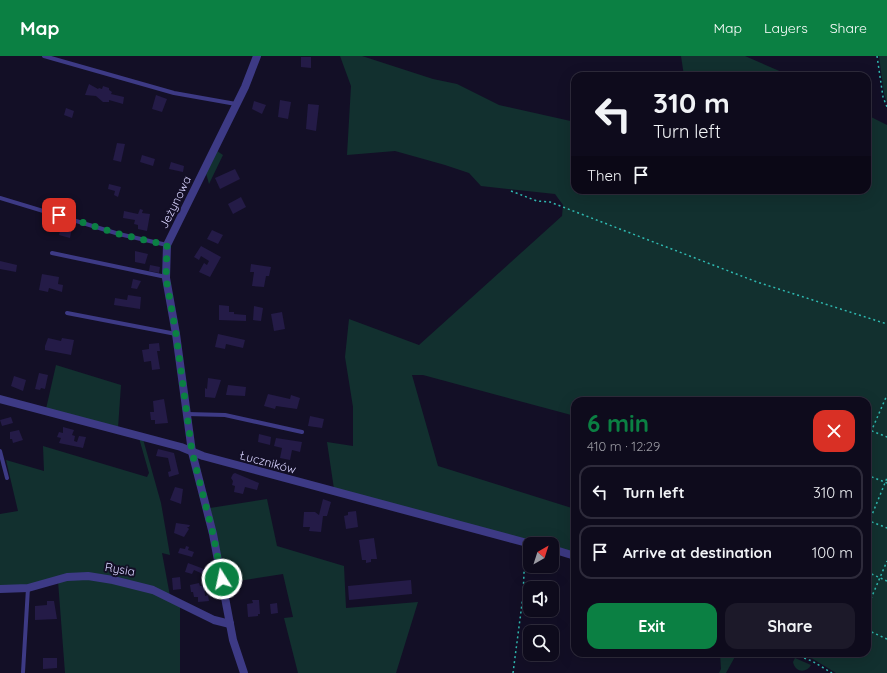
<!DOCTYPE html>
<html lang="en">
<head>
<meta charset="utf-8">
<style>
  body { margin:0; font-family:Quicksand,sans-serif; background:#1c1929; color:#f1f3f6; height:100vh; display:flex; flex-direction:column; font-size:15px; white-space:nowrap }
  * { box-sizing:border-box; margin:0 }
  p { font-size:13px; color:#9b9ba3 }
  .icon { flex:none; width:22px; height:22px; fill:none; stroke:currentColor; stroke-width:2; stroke-linecap:round; stroke-linejoin:round }
  .map { position:relative; flex:1; overflow:hidden }
  .details { position:absolute; left:571px; top:341px; width:300px; height:260px; display:flex; flex-direction:column; background:#0e0b1c; border-radius:12px; box-shadow:0 4px 16px #0002,0 0 0 1px #2e2b3b }
  .details>* { flex:none }
  .guide { position:absolute; left:571px; top:16px; width:300px; height:122px; border-radius:12px; box-shadow:0 4px 16px #0002,0 0 0 1px #2e2b3b; background:#0e0b1c; color:#f1f3f6; overflow:hidden }
  .needle { width:26px; rotate:39deg }
  .buttons { position:absolute; left:523px; top:481px; display:grid; gap:8px }
  .buttons a { display:grid; place-items:center; width:36px; height:36px; border-radius:8px; background:#0e0b1c; box-shadow:0 4px 16px #0002,0 0 0 1px #2e2b3b; font-size:20px }
  .pin { position:absolute; display:grid; place-items:center; width:34px; height:34px; color:#fff; margin:-17px; border-radius:8px; box-shadow:0 2px 6px #0006 }
  .me { position:absolute; width:44px; margin:-22px; rotate:350deg; stroke-linejoin:round; filter:drop-shadow(0 0 3px #0008) }
  .turn { display:flex; align-items:center; gap:14px; height:84px; padding:0 16px; font-size:18px }
  .turn .icon { width:52px; height:52px; stroke-width:2.5 }
  .turn b { display:block; font-size:28px; line-height:34px }
  .then { display:flex; align-items:center; height:38px; padding:0 16px; background:#0003; gap:8px; font-size:15px }
  .round { display:grid; place-items:center; flex:none; width:42px; height:42px; border-radius:12px; background:#1c1929 }
  .headline { display:flex; align-items:center; justify-content:space-between; height:68px; padding:0 16px }
  h1 { font-size:24px; font-weight:700; line-height:30px; color:#0b8043 }
  .button { display:flex; gap:8px; margin-top:auto; padding:8px 16px }
  .button a { flex:1; height:46px; border-radius:12px; background:#0b8043; color:#fff; font-size:16px; font-weight:700; line-height:46px; text-align:center }
  .button a+a { background:#1c1929; color:#f1f3f6 }
  ul { padding:0; list-style:none }
  li { display:flex; align-items:center; gap:12px; height:54px; margin:0 8px 6px; padding:0 8px; border:2px solid #2e2b3b; border-radius:12px }
  li div { flex:1 }
  li b { display:block; font-size:15px }
  li em { font-style:normal }
  header { display:flex; align-items:center; gap:24px; box-sizing:border-box; height:56px; padding:0 20px; background:#0b8043; color:#fff }
  header strong { font-size:19px }
  nav { display:flex; gap:22px; margin-inline-start:auto; font-size:14px }
  .map>svg:first-child { display:block }
</style>
</head>
<body>
<header>
<strong>Map</strong>
<nav><a>Map</a><a>Layers</a><a>Share</a></nav>
</header>
<div class="map">
<svg width="887" height="617" viewBox="0 0 887 617">
  <rect width="100%" height="100%" fill="#130f26"/>
  <!-- green -->
  <g fill="#12302f">
    <path d="M340 0H362L433 23 457 28 499 49 575 66V134H867V59L887 69V617H836L813 603 796 597H867V345H575V360L423 319H412L438 410 575 453 574 497 552 491V488H541L334 433 327 386 353 390V351L345 301 349 263 419 289 562 160 563 149 555 138 481 130 469 117 445 109 395 95 347 99 351 30Z"/>
    <path d="M681 0H745L791 20H684Z"/>
    <path d="M879 0H887V47L884 38Z"/>
    <path d="M217 95 223 99 209 128 206 117Z"/>
    <path d="M56 309 121 329 118 372 46 353Z"/>
    <path d="M139 382 143 383 161 447 170 499 162 497 170 540 89 518 28 530 0 531V458L18 455 6 404 44 415 43 390 147 421 149 417Z"/>
    <path d="M267 443 277 490 344 510 346 552 418 546 396 617H298L284 562 293 561 283 518 226 527 210 452Z"/>
    <path d="M88 522 137 530 180 550V617H65L58 525Z"/>
    <path d="M720 597H737L726 617H719L721 613Z"/>
    <path d="M795 602 811 609C807 617 795 617 793 606Z"/>
  </g>
  <!-- building -->
  <g fill="#241b47">
    <path d="M301 1H311V12L301 11Z"/>
    <path d="M89 28 98 33 99 32 102 33 103 30 109 32V34L112 36 111 38 124 41 123 48 109 44V46H103L96 40 85 39Z"/>
    <path d="M156 39 167 43 162 56 152 53Z"/>
    <path d="M280 44 291 46 288 63 278 61Z"/>
    <path d="M254 45 266 49 262 58 252 53Z"/>
    <path d="M308 48 319 49 316 75 306 73Z"/>
    <path d="M66 52 74 55 72 62 64 59Z"/>
    <path d="M117 87 125 88 121 106 113 104Z"/>
    <path d="M142 99 155 103 153 110 140 106Z"/>
    <path d="M171 106 184 110 183 116 169 113Z"/>
    <path d="M235 113 240 123 220 133 215 122Z"/>
    <path d="M109 128 121 131 118 141 114 139 115 135 108 133Z"/>
    <path d="M241 141 246 151 233 158 228 148Z"/>
    <path d="M140 153 143 154 142 157 150 158 147 175 138 173V169L134 168 135 164 123 162 124 155 138 158Z"/>
    <path d="M55 167 72 172 70 182 59 179 60 175 53 173Z"/>
    <path d="M212 174 223 179 218 188 207 183Z"/>
    <path d="M201 190 221 201 210 221 199 216 204 207 207 209 209 205 201 200 199 204 194 201Z"/>
    <path d="M135 195 148 198 145 208 135 206Z"/>
    <path d="M0 205 17 209 16 216 0 213Z"/>
    <path d="M251 208 271 211 269 220H266L264 231 252 230 254 216H250Z"/>
    <path d="M150 209 160 211 159 217 149 215Z"/>
    <path d="M42 218 59 221 58 228 63 229 62 236 49 232 48 236 39 234Z"/>
    <path d="M133 223 141 225 137 233 131 232Z"/>
    <path d="M128 239 141 241 140 253 114 249 115 242 127 244Z"/>
    <path d="M219 249 229 250V256H234V258L246 259V265L219 264Z"/>
    <path d="M254 250 263 252 261 265 253 264Z"/>
    <path d="M282 256 285 273 274 275 271 258Z"/>
    <path d="M218 278 245 284 243 292 226 288 225 293 215 291Z"/>
    <path d="M48 282 61 285 62 282 74 284 71 299 45 294V290Z"/>
    <path d="M159 287 160 295H157L160 313 152 314 151 305 144 306 142 294 149 293V288Z"/>
    <path d="M39 317 48 319 45 333 41 332 40 334 35 333Z"/>
    <path d="M14 320 26 324 23 335 11 330Z"/>
    <path d="M208 322 221 324 215 342 205 341V332L207 333Z"/>
    <path d="M228 329 246 331 245 340 226 339Z"/>
    <path d="M268 338 290 343 291 339 300 342 297 353 276 350 275 353 264 350Z"/>
    <path d="M164 343 168 367 155 368V364H151L150 356H154L153 345Z"/>
    <path d="M310 360 324 363 322 372 308 370Z"/>
    <path d="M11 361 13 367 2 370 0 364Z"/>
    <path d="M63 371 74 374 72 379 75 380 74 385 77 386 79 380 86 381 83 392 59 387 61 382 57 381 59 376 63 377Z"/>
    <path d="M19 374 23 384 13 387 12 383H10V376Z"/>
    <path d="M259 378 271 381 270 389 258 386Z"/>
    <path d="M276 382 302 386 300 396 292 394 290 404 280 402 282 392 274 390Z"/>
    <path d="M158 393 174 397 179 418 169 421 168 416 171 415 168 402 156 400Z"/>
    <path d="M235 417 259 427 257 434 245 431 243 438 234 436 235 430 232 429 233 425 231 422 233 418Z"/>
    <path d="M175 431 183 433 181 448 170 444Z"/>
    <path d="M323 443 331 446 327 460H323L321 476 309 475 310 471H303L304 456H315L319 459Z"/>
    <path d="M356 455 358 471 346 473 344 460 348 459V456Z"/>
    <path d="M176 467 190 469 189 471H187L189 473 184 481 174 477Z"/>
    <path d="M374 482 377 503H371V506L366 507V504H362L359 484Z"/>
    <path d="M186 490 189 491 188 494 194 496 192 501 178 497 180 492 185 493Z"/>
    <path d="M188 507 204 513 203 518 194 514 192 518 185 516Z"/>
    <path d="M180 521 181 533 173 534 172 522Z"/>
    <path d="M411 524 412 538 349 544 348 530Z"/>
    <path d="M199 527 200 530H204L205 540 208 539 209 545 198 546V541H194L193 536H191L190 529Z"/>
    <path d="M252 544H259L260 558H258V560L248 561 247 548 253 547Z"/>
    <path d="M47 545H54L57 563 35 564V550L47 549Z"/>
    <path d="M277 547 278 557 271 558 270 548Z"/>
    <path d="M43 602H57V612L43 613Z"/>
  </g>
  <g fill="none" stroke-linecap="round" stroke-linejoin="round">
    <!-- path -->
    <g stroke="#2fb8b0" stroke-width="1.5" stroke-dasharray="2 3" stroke-linecap="butt">
      <path d="M877 0 883 41 887 51"/>
      <path d="M511 135 537 145 550 146 757 226 887 268"/>
      <path d="M867 373 887 381"/>
      <path d="M867 385 887 339"/>
      <path d="M867 419 887 427"/>
      <path d="M867 464 887 472"/>
      <path d="M867 471 887 422"/>
      <path d="M867 516 887 525"/>
      <path d="M867 552 887 505"/>
      <path d="M867 574 887 583"/>
      <path d="M790 597 812 605 832 617"/>
      <path d="M513 617 523 540 525 494"/>
    </g>
    <!-- lane -->
    <g stroke="#3d3a85" stroke-width="4">
      <path d="M44 0 174 37 236 48"/>
      <path d="M0 142 119 178 167 189"/>
      <path d="M52 197 166 221"/>
      <path d="M67 257 176 278"/>
      <path d="M187 358 225 359 302 376"/>
      <path d="M0 395 7 422"/>
      <path d="M23 616 28 532"/>
    </g>
    <!-- street -->
    <g stroke="#3d3a85" stroke-width="8">
      <path d="M0 343 181 391 203 400 531 488"/>
      <path d="M552 493 575 500"/>
      <path d="M0 533 28 532 67 521 88 520 113 524 153 534 214 564 230 568"/>
      <path d="M244 617 233 584 213 478 192 396 176 278 166 222 167 189 245 31 257 0"/>
    </g>
  </g>
  <g fill="none" stroke-linecap="round" stroke-linejoin="round">
    <!-- route -->
    <path stroke="#0b8043" stroke-width="7" stroke-dasharray="0 12.6" d="M59 159 119 178 167 189 166 222 176 278 192 396 213 478 222 523"/>
  </g>
  <g text-anchor="middle" dominant-baseline="central" stroke-width="4" stroke-linejoin="round" paint-order="stroke">
    <!-- street labels -->
    <g font-size="12" fill="#d9d4ff" stroke="#130f26">
      <text transform="translate(175 146) rotate(-64)">Jeżynowa</text>
      <text transform="translate(268 406) rotate(15)">Łuczników</text>
      <text transform="translate(120 513) rotate(10)">Rysia</text>
    </g>
  </g>
</svg>
<div class="buttons">
<a><svg class="needle" viewBox="-14 -14 28 28"><path d="M0-13l5 13h-10z" fill="#e53935"/><path d="M0 13l5-13h-10z" fill="#9b9ba3"/></svg></a>
<a><svg class="icon" aria-label="sound" viewBox="0 0 24 24"><path d="M4 9h4l5-4v14l-5-4H4zM17 9q2 3 0 6"/></svg></a>
<a><svg class="icon" aria-label="search" viewBox="0 0 24 24"><circle cx="10" cy="10" r="6"/><path d="M15 15l6 6"/></svg></a>
</div>
<div class="pin" style="left:59px;top:159px;background:#d93025"><svg class="icon" aria-label="arrive" viewBox="0 0 24 24"><path d="M6 21V4h12l-3 4 3 4H6"/></svg></div>
<svg class="me" style="left:222px;top:523px" viewBox="-20 -20 40 40"><circle r="17" fill="#0b8043" stroke="#fff" stroke-width="3"/><path d="M0-11L8 9 0 5-8 9z" fill="#fff"/></svg>
<div class="guide">
<div class="turn"><svg class="icon" aria-label="left" viewBox="0 0 24 24"><path d="M17 20v-9H6M10 6l-5 5 5 5"/></svg><div><b>310 m</b>Turn left</div></div>
<div class="then">Then<svg class="icon" aria-label="arrive" viewBox="0 0 24 24"><path d="M6 21V4h12l-3 4 3 4H6"/></svg></div>
</div>
<section class="details">
<div class="headline"><div><h1>6 min</h1><p>410 m · 12:29</p></div><a class="round" style="background:#d93025;color:#fff"><svg class="icon" aria-label="close" viewBox="0 0 24 24"><path d="M6 6l12 12M18 6L6 18"/></svg></a></div>
<ul>
<li><svg class="icon" aria-label="left" viewBox="0 0 24 24"><path d="M17 20v-9H6M10 6l-5 5 5 5"/></svg><div><b>Turn left</b></div><em>310 m</em></li>
<li><svg class="icon" aria-label="arrive" viewBox="0 0 24 24"><path d="M6 21V4h12l-3 4 3 4H6"/></svg><div><b>Arrive at destination</b></div><em>100 m</em></li>
</ul>
<div class="button"><a>Exit</a><a>Share</a></div>
</section>
</div>
</body>
</html>
